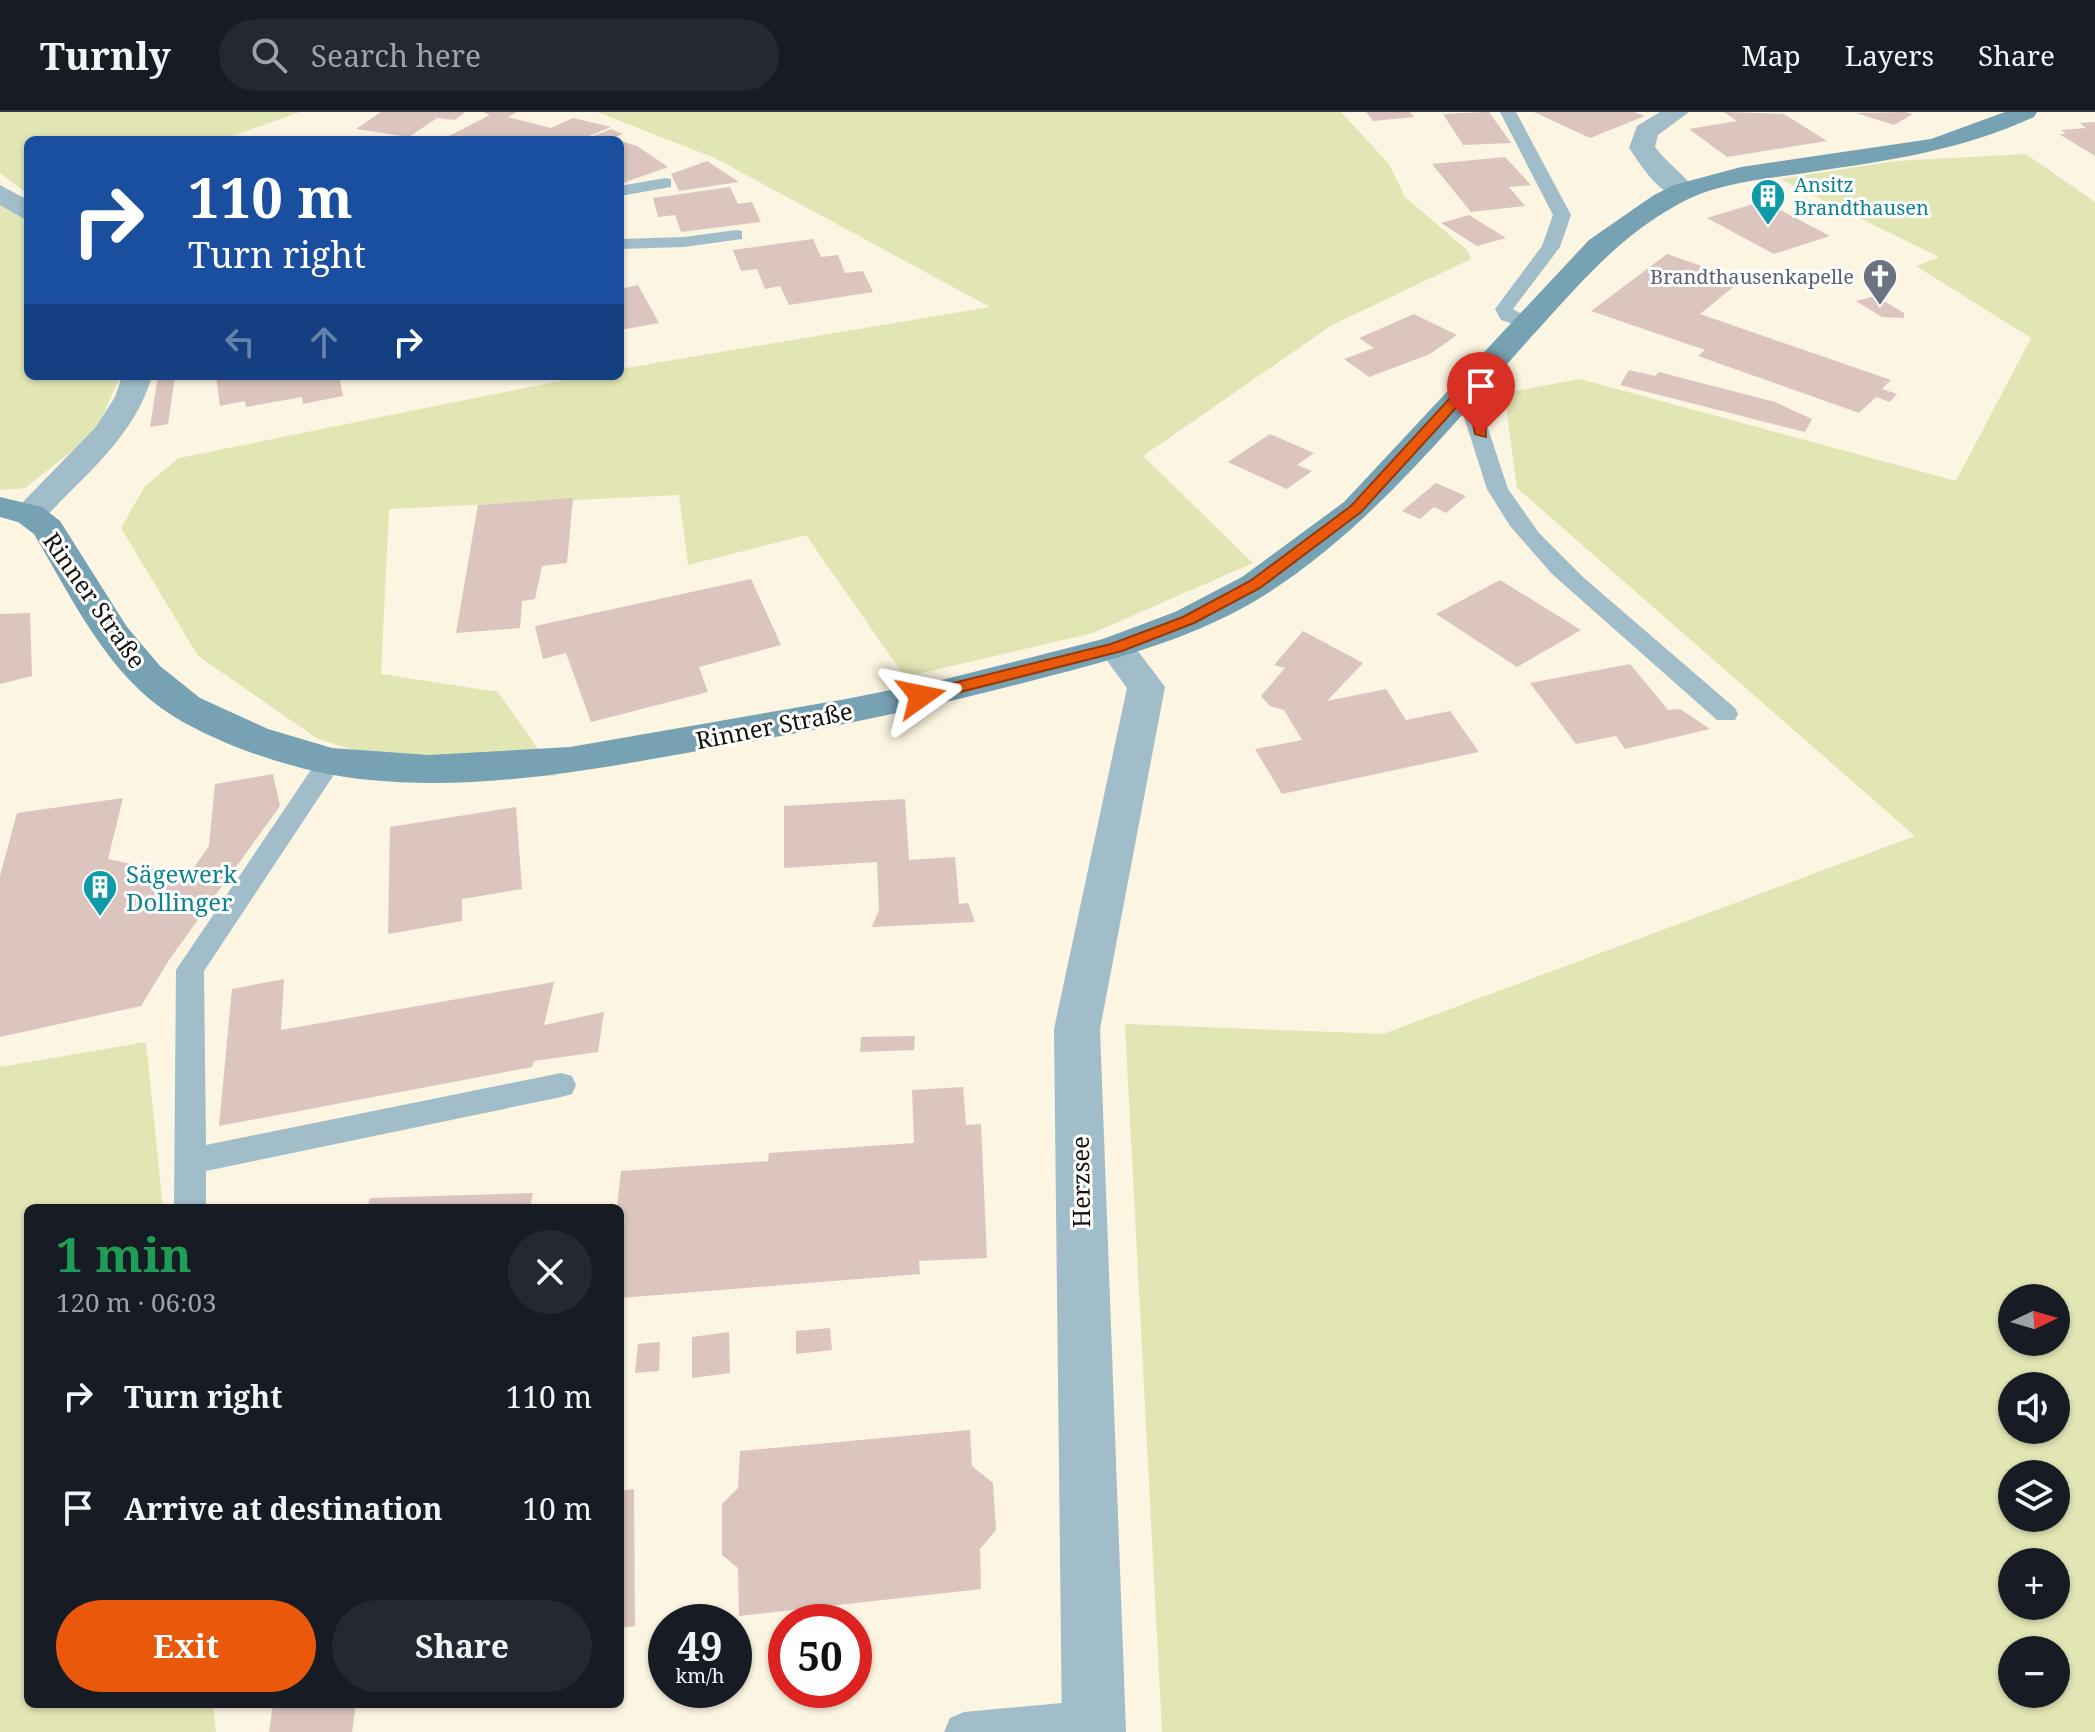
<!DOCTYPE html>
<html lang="en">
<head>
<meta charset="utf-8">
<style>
  body { margin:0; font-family:"Noto Serif",serif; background:#242831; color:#f1f3f6; height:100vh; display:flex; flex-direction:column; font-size:30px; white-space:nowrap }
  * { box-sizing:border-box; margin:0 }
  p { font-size:26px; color:#9ea1a6 }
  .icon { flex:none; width:44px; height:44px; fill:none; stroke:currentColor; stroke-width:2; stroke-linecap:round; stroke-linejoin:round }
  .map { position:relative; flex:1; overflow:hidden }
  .side { position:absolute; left:24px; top:1092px; width:600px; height:504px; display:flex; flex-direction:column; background:#171b24; border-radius:12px; box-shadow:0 2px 6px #0004 }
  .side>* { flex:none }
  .guide { position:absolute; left:24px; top:24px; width:600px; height:244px; border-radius:12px; box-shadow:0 2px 6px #0004; background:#1a4fa0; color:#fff; overflow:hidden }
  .needle { width:52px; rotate:85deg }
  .controls { position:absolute; left:1998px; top:1172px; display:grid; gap:16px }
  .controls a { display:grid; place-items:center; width:72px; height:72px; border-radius:50%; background:#171b24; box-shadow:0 2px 6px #0004; font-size:40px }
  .speed { position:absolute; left:648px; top:1492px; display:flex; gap:16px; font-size:40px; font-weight:700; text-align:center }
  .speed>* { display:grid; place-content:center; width:104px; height:104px; border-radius:50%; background:#171b24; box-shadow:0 2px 6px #0004; line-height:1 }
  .speed small { font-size:20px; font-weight:400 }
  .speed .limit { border:12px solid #d22; background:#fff; color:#111 }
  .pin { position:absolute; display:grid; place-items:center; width:68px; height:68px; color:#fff; margin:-82px -34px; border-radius:50% 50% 50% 0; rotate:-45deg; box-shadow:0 0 8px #0007 }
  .pin .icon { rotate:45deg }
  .me { position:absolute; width:88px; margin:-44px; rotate:78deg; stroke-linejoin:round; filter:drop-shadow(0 0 6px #0008) }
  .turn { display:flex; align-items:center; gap:28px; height:168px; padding:0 32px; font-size:36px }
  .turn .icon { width:104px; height:104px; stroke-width:2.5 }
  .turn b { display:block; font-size:56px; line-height:68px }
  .lanes { display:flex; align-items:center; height:76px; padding:0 32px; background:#0003; justify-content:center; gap:40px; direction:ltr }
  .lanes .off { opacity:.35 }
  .round { display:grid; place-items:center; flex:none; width:84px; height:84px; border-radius:42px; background:#242831 }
  .overview { display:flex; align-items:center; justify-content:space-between; height:136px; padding:0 32px }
  h1 { font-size:48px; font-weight:700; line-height:60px; color:#1e9e55 }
  .action { display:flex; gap:16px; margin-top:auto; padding:16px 32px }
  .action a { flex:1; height:92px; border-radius:48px; background:#ea580c; color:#fff; font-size:32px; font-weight:700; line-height:92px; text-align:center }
  .action a+a { background:#242831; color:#f1f3f6 }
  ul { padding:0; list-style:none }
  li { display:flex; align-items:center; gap:24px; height:112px; padding:0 32px }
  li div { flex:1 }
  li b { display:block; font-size:30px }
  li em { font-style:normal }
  header { display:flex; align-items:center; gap:48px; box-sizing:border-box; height:112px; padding:0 40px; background:#171b24; border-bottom:2px solid #363941 }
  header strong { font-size:38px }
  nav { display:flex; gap:44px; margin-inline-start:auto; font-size:28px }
  .search { width:560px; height:72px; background:#242831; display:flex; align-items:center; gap:20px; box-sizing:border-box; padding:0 28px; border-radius:44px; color:#9ea1a6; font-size:30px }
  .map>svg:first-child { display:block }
</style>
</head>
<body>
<header>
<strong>Turnly</strong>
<div class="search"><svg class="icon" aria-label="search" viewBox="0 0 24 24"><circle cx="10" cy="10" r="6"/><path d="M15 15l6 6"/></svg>Search here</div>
<nav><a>Map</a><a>Layers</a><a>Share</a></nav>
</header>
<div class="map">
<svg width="2095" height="1620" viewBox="0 0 2095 1620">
  <rect width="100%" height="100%" fill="#fbf5e1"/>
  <!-- green -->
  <g fill="#e2e6b5" fill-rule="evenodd">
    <path d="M0 0H300L221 28H28V82L0 61Z"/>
    <path d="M597 0H1341L1389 52 1405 85 1467 138 1471 147 1332 213 1143 344 1253 451 1093 521 905 565 806 423 688 453 679 383 389 397 381 562 498 580 557 664H439L318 627 198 544 121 416 145 374 179 346 584 264H620V257L990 195 715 46Z"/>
    <path d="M2026 42 2095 90V1620H1162L1125 912 1383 922 1915 724 1517 376 1504 281 1580 267 1956 369 2031 226 1916 154 1939 145 1780 67 1895 49ZM2056 1186V1230H2012V1186ZM2012 1274H2056V1318H2012ZM2056 1362V1406H2012V1362ZM2056 1450V1494H2012V1450ZM2012 1538H2056V1582H2012Z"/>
    <path d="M0 81 28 101V264H120L96 320 25 376 0 378Z"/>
    <path d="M146 930 163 1096H28V1592H213L216 1620H0V955Z"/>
  </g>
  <!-- building -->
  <g fill="#dbc5be">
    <path d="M381 0H465L455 8 437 6 409 25 356 17Z"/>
    <path d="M483 0H517L508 5 551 16 573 6 611 15 579 28 558 24 550 28H463L449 24 490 3Z"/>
    <path d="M1366 0H1410L1414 5 1373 9Z"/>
    <path d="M1484 0H1489L1511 31 1463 33 1443 2Z"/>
    <path d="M1534 0H1634L1645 4 1590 26Z"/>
    <path d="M1724 0 1784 2 1827 29 1727 45 1689 17 1737 9Z"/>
    <path d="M1906 0 1913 2 1894 13 1856 1Z"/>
    <path d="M2095 10V44L2059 22H2066L2061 18 2086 16 2080 11Z"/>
    <path d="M611 17 623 22 608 28H584Z"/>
    <path d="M620 29 637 34 668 55 620 72Z"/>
    <path d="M1505 45 1531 73 1509 75 1525 94 1471 100 1432 52Z"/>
    <path d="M707 49 739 70 679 79 671 62Z"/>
    <path d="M730 75 738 92 752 90 761 110 681 120 675 103 658 105 653 86Z"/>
    <path d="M1763 89 1830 124 1774 142 1707 106Z"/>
    <path d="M1469 103 1506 126 1477 134 1441 111Z"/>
    <path d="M813 127 821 145 838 143 845 161 863 159 873 180 789 193 780 174 765 177 757 157 741 159 733 138Z"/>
    <path d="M1667 142 1742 168 1700 202 1891 268 1882 277 1897 282 1890 290 1876 285 1859 301 1698 244 1705 238 1591 199Z"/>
    <path d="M638 173 659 211 620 218V177Z"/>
    <path d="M1876 184 1904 201V206L1882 205 1856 189Z"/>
    <path d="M1414 202 1457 223 1430 242 1369 265 1344 247 1374 236 1359 226Z"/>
    <path d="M1629 258 1655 264 1659 260 1775 290 1812 307 1805 320 1620 273Z"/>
    <path d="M158 264H175L168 312 150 315Z"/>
    <path d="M216 264H347V267L340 268 343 284 303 292 302 285 246 295 245 289 220 294Z"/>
    <path d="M1270 322 1314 341 1297 353 1312 359 1287 377 1228 350Z"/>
    <path d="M1436 371 1466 384 1446 401 1434 395 1420 407 1402 399Z"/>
    <path d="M573 386 567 451 542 454 535 487 522 489 520 516 456 521 478 393Z"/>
    <path d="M751 467 781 533 699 555 708 580 591 610 566 541 543 547 535 514Z"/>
    <path d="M1500 468 1581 518 1517 555 1436 502Z"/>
    <path d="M30 501 32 564 0 572V502Z"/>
    <path d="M1303 519 1363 551 1327 589 1386 577 1406 608 1450 599 1479 640 1282 682 1255 637 1302 628 1284 598 1270 594 1261 584 1285 556 1274 553Z"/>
    <path d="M1630 552 1668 598 1680 597 1710 617 1625 637 1616 624 1576 632 1530 571Z"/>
    <path d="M273 662 280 694 169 848 141 894 0 925V764L17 701 123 686 108 747 188 764 209 734 215 672Z"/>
    <path d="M905 687 909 748 955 745 959 792 968 791 975 810 872 815 879 798 877 750 784 756V694Z"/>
    <path d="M516 695 522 777 462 787V809L388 822 390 715Z"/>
    <path d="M284 867 281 918 554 870 544 913 604 900 598 940 534 949 532 955 219 1014 232 877Z"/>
    <path d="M915 924 914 938 860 940 861 925Z"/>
    <path d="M963 975 966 1013 981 1012 987 1146 919 1149 920 1162 620 1186 617 1096 621 1059 768 1049 769 1041 914 1031 912 978Z"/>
    <path d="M533 1081 530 1096H367L370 1086Z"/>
    <path d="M830 1216 832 1238 796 1242V1219Z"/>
    <path d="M729 1220 730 1261 692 1266V1225Z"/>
    <path d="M660 1230 659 1259 635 1261 638 1232Z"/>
    <path d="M970 1318 972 1354 993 1371 996 1418 980 1437 981 1477 739 1504 738 1456 722 1443V1392L738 1376 740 1339Z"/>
    <path d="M634 1377 635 1514 620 1516V1379Z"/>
    <path d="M273 1592H356L352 1620H269Z"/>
  </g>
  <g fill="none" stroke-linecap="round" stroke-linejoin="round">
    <!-- lane -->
    <g fill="#a1bdc9" fill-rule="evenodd">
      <path d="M1500 0H1516L1571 103 1560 135 1513 197 1537 211 1528 217 1501 208 1495 197 1542 134 1553 103Z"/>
      <path d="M665 66 671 67V75L620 84V74Z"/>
      <path d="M736 118 742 119V127L684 135 620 137V127L684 125Z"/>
      <path d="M1465 271 1475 277 1508 377 1539 421 1584 466 1735 596 1738 602 1735 608H1717L1552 462 1510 414 1487 377 1455 277Z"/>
      <path d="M330 640 339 643 343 649 204 859 206 1033 561 961 572 964 576 973 572 982 561 985 206 1059V1096H174L176 858 321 643Z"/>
      <path d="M1094 1588 1108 1594 1114 1608 1109 1620H944L950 1606 964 1600Z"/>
    </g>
    <!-- street -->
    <g fill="#a1bdc9" fill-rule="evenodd">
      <path d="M1660 0H1689L1658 23 1655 35C1667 51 1685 63 1696 79L1692 85C1664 92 1643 56 1629 36L1637 14Z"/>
      <path d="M0 73 28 88V109L0 93Z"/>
      <path d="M122 264H152C134 326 84 363 42 409L30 412 18 409 13 402 18 395 96 315 115 285Z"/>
      <path d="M1116 523 1129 527 1165 575 1100 917 1126 1620H1062L1054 917 1127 576 1097 535 1103 527Z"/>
    </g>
    <!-- secondary -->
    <path fill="#77a2b3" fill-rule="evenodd" d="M2005 0H2037L2034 5C1959 39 1891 48 1811 60 1767 67 1716 70 1677 93 1618 125 1577 175 1532 224 1450 315 1372 414 1268 481 1199 525 1120 546 1042 566 941 593 840 614 737 632 617 653 493 680 370 668 309 663 226 637 173 604 108 564 72 486 34 422L18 410 0 405V385L42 395 60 409 127 515 160 554 200 586 268 617 332 636 429 643 570 635 846 587 946 567 1103 527 1175 500 1242 465 1344 390 1589 128 1654 83 1674 73 1741 55 1931 27Z"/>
  </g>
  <!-- route -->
  <path fill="#ea580c" stroke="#983908" stroke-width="2" d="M1461 274H1470L1485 302 1486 325 1475 322 1471 302 1464 287 1361 400 1260 476 1194 511 1122 539 921 590 913 584 921 579 1111 532 1183 505 1250 469 1351 394Z"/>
  <!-- icons -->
  <defs>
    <g id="building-pin" transform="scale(1.8)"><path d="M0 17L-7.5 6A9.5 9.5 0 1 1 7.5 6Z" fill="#0f9aa8" stroke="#fff"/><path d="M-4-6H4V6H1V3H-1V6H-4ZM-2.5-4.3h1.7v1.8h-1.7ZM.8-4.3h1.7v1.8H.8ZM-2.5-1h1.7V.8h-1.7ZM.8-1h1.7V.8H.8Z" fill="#fff"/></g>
    <g id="church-pin" transform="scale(1.8)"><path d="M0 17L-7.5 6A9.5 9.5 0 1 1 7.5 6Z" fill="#6b7280" stroke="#fff"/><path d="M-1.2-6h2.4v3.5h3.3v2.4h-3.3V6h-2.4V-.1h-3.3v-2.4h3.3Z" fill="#fff"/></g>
  </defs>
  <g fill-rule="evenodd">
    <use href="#building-pin" x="1768" y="84"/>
    <use href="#church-pin" x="1880" y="164"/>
    <use href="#building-pin" x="100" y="775"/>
  </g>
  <g text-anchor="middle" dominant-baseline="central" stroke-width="6" stroke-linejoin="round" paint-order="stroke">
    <!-- far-culture labels -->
    <g font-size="20" fill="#0d838f" stroke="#fff" text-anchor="start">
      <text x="1794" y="72">Ansitz<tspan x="1794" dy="23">Brandthausen</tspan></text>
    </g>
    <!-- far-worship labels -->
    <g font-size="20" fill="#5b616d" stroke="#fff" text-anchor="end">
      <text x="1854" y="164">Brandthausenkapelle</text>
    </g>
    <!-- street labels -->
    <g font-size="24" fill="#15130c" stroke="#fff">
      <text transform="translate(95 488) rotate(55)">Rinner Straße</text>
      <text transform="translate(774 613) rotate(-11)">Rinner Straße</text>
      <text transform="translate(1080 1070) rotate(-91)">Herzsee</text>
    </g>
    <!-- culture labels -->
    <g font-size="24" fill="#0d838f" stroke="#fff" text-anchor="start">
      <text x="126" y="761">Sägewerk<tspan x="126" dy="28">Dollinger</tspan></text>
    </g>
  </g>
</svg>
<div class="controls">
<a><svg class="needle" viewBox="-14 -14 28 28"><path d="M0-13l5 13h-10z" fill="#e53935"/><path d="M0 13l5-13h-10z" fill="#9ea1a6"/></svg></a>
<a><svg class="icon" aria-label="sound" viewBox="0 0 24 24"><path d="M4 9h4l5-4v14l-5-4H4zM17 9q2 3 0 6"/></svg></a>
<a><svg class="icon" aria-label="layers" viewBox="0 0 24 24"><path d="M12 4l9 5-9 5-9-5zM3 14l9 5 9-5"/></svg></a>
<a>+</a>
<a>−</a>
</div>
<div class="speed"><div>49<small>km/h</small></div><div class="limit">50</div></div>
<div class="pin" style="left:1481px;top:322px;background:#d93025"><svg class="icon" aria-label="arrive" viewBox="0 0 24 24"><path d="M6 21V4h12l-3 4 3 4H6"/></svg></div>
<svg class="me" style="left:921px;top:584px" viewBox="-20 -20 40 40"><path d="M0-17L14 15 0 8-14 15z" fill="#ea580c" stroke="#fff" stroke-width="4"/></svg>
<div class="guide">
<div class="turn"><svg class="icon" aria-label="right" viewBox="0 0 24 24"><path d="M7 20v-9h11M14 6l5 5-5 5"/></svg><div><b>110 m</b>Turn right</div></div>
<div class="lanes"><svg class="icon off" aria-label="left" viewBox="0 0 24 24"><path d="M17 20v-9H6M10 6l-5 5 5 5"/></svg><svg class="icon off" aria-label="ahead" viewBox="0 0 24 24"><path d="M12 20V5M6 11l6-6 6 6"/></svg><svg class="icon" aria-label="right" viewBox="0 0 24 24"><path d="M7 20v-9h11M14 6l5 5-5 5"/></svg></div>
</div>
<section class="side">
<div class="overview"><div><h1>1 min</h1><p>120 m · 06:03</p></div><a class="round"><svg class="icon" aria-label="close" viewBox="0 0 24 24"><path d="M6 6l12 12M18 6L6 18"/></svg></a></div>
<ul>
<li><svg class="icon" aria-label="right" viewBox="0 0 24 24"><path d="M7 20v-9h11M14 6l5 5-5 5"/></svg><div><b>Turn right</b></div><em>110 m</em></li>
<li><svg class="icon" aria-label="arrive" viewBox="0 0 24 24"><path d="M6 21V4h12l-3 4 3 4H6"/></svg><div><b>Arrive at destination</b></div><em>10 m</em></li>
</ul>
<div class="action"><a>Exit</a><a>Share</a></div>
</section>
</div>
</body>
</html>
